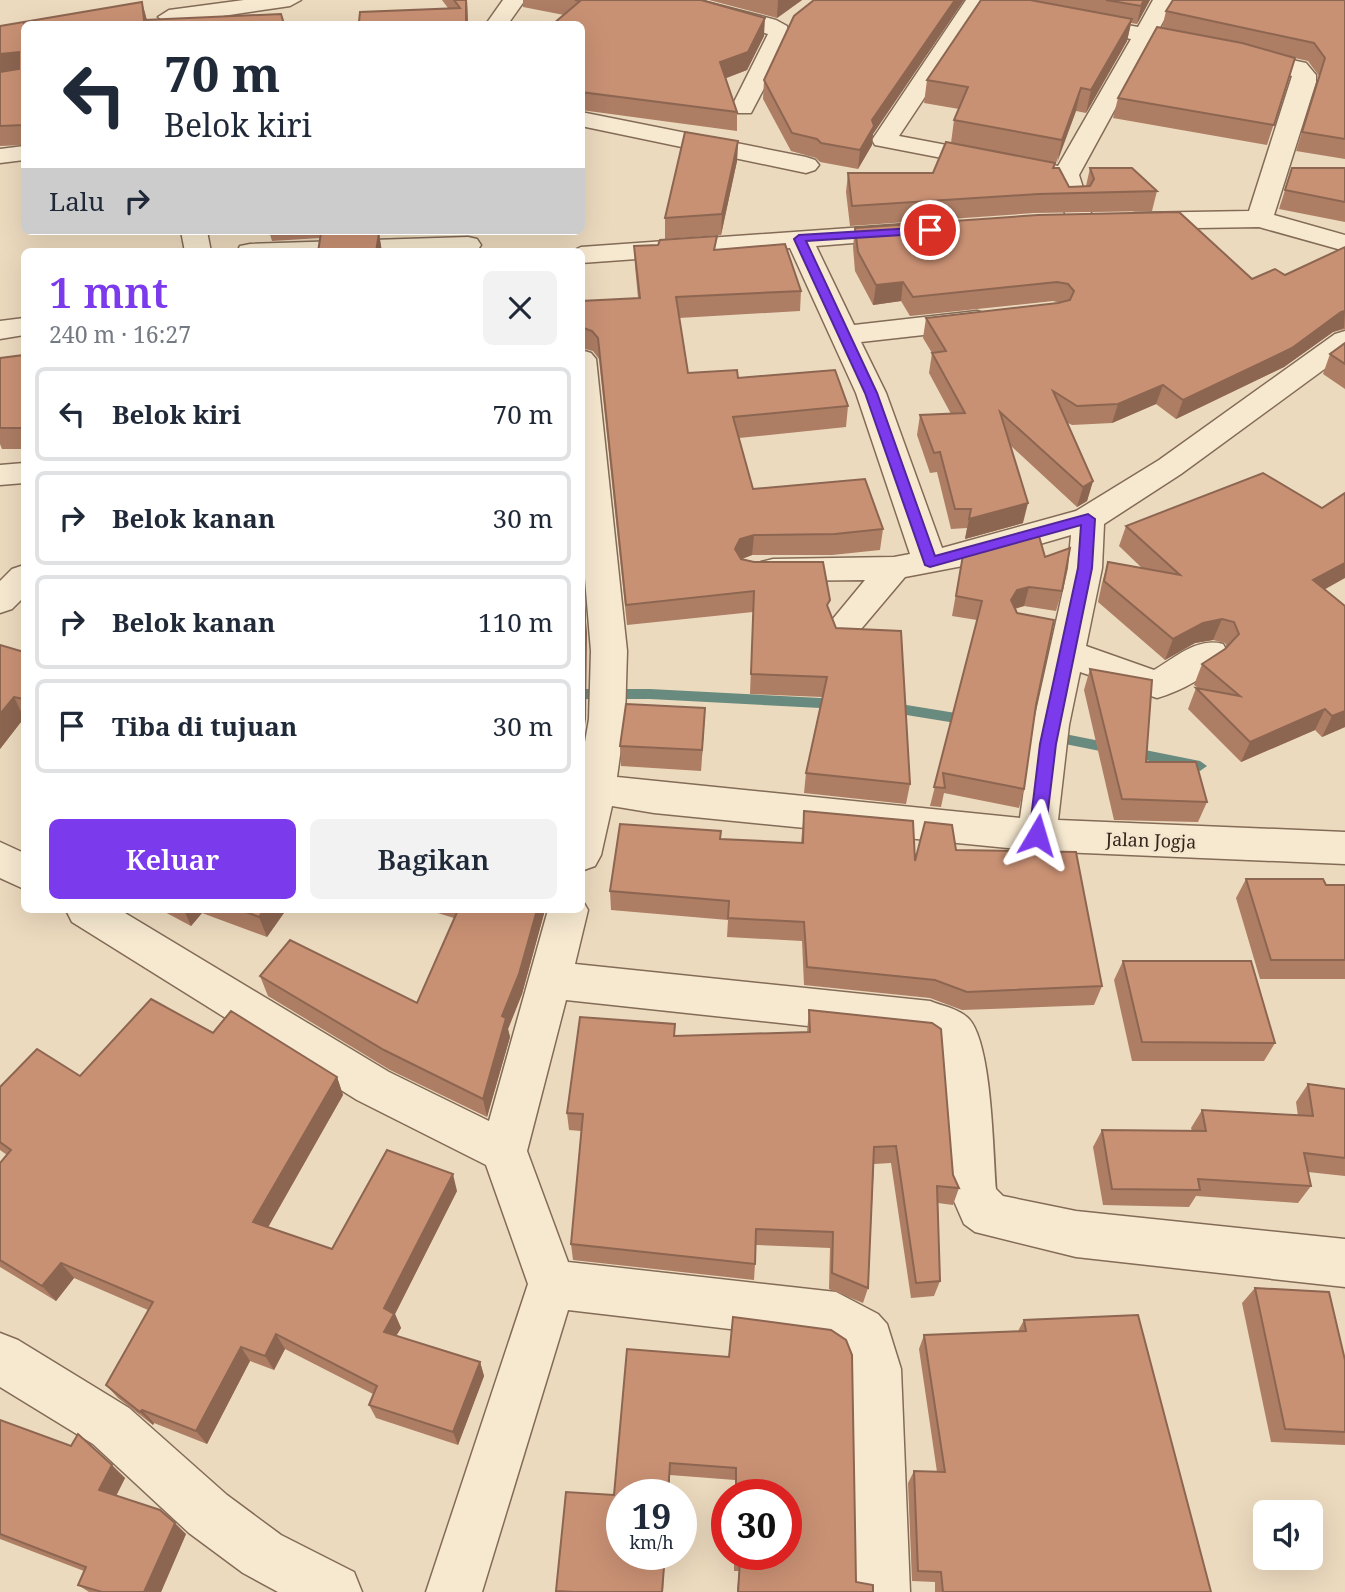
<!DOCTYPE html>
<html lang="id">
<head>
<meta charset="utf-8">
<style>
  body { margin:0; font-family:"Noto Serif",serif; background:#f2f2f3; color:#1f2937; height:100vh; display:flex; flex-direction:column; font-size:26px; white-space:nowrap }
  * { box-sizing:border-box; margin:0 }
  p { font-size:23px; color:#747a83 }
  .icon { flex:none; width:38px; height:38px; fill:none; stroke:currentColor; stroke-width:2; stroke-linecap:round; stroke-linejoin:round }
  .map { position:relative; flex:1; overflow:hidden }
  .side { position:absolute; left:21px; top:248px; width:564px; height:665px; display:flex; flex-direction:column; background:#fff; border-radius:10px; box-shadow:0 7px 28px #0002 }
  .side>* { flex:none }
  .banner { position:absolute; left:21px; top:21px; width:564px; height:214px; border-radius:10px; box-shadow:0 7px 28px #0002; background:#fff; color:#1f2937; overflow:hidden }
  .controls { position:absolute; left:1253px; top:1500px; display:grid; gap:14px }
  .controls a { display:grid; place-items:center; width:70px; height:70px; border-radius:10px; background:#fff; box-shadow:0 7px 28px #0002; font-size:35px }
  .speed { position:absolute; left:606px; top:1479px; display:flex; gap:14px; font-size:35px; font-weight:700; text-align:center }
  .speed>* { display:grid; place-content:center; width:91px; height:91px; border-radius:50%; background:#fff; box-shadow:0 7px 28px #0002; line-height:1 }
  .speed small { font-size:18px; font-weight:400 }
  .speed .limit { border:10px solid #d22; background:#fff; color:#111 }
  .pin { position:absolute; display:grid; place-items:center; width:60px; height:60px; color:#fff; margin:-30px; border:4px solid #fff; border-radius:50%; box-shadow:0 2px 7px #0007 }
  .me { position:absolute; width:77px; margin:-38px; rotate:7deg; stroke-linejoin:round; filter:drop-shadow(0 0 5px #0008) }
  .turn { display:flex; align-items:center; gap:24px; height:147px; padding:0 28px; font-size:32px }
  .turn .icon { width:91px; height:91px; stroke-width:2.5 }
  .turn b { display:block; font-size:49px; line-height:60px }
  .then { display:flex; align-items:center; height:66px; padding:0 28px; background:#0003; gap:14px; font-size:26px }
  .round { display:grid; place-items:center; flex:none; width:74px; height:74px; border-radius:10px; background:#f2f2f3 }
  .headline { display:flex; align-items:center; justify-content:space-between; height:119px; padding:0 28px }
  h1 { font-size:42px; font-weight:600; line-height:52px; color:#7c3aed }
  .cta { display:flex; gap:14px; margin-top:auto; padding:14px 28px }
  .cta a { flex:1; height:80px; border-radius:10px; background:#7c3aed; color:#fff; font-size:28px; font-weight:600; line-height:80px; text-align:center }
  .cta a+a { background:#f2f2f3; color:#1f2937 }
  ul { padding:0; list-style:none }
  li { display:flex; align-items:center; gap:21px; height:94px; margin:0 14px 10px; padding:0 14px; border:4px solid #e0e1e3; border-radius:10px }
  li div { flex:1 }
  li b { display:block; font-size:26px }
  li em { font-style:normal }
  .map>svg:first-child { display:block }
</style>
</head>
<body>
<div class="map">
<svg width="1345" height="1592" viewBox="0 0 1345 1592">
  <rect width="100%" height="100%" fill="#ecdabe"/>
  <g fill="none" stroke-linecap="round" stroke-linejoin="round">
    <!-- stream -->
    <g fill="#698a7f" fill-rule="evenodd">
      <path d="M581 689H650L840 699 847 704 840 709 650 699H581Z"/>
      <path d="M888 702 968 715 975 720 968 725 888 712 881 707Z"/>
      <path d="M1050 731 1200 761 1207 766 1200 771 1050 741 1043 736Z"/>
    </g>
    <!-- minor casing -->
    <g stroke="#836b57" stroke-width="3">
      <g id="minor">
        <path d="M244 0H301L290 6 169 24 158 17 169 10Z"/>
        <path d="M503 0H525L508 24H486Z"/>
        <path d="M663 0H699L776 20 787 26 790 39 751 113H735L731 108 768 34 666 5Z"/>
        <path d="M966 0H993L1138 27 1153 0H1175L1158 31 1306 63 1316 75V82L1274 215 1345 235V251L1259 227 1135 229 1126 227 1122 221 1126 215 1135 213 1249 211 1292 76 1237 60 1151 43 1079 175 1094 223 1090 229H1072L1068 223 1055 180 875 145 872 140ZM982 11 1131 39 1058 166 899 136Z"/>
        <path d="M581 112 806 157 815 160 819 165 815 170 806 173 581 126Z"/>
        <path d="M24 146V160L0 163V149Z"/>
        <path d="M907 224 916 226 920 232 916 238 816 246 854 325 977 311 987 314 991 320 987 326 977 329 861 342 886 393 942 548 1076 511 1159 460 1335 334 1345 331V354L1181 474 1104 524 1102 568 1086 646 1154 670C1175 658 1197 637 1223 644L1228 653C1216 673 1179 692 1157 698L1080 672 1069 725 1058 820 1345 832V864L1037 851 654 813 612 806 601 855 595 866 581 871V765L589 719 591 651 581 530V350L591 353 596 359 627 651 625 719 617 777 1020 818 1033 725 1068 568 1071 535 968 565 905 577 856 635 844 638 832 635 827 626 865 580 773 581 761 578 756 570 761 562 773 559 894 557 910 554 856 393 790 248 581 263V252H570L581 247Z"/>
        <path d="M181 231H207L211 252H185Z"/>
        <path d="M468 237 477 239 481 245 477 251 237 252 240 246 250 244Z"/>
        <path d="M24 318V335L0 339V321Z"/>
        <path d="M24 463V483L0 485V465Z"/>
        <path d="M24 565V597L12 609 0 613V581L12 569Z"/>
        <path d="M0 842 24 853V889L0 878Z"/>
        <path d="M581 898 588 910 575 964 930 1001C942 1006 960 1009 969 1019 992 1044 993 1152 996 1189L1003 1196 1076 1211 1345 1239V1287L1076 1257 975 1232 964 1224 950 1192 940 1056 938 1046 928 1039 566 1000 527 1151 568 1262 836 1292 878 1314 887 1324 901 1369 910 1592H854L851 1369C848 1354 844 1349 831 1341L568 1310 482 1592H426L528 1284 486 1165 357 1100 72 922 66 910H120L389 1072 489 1121 548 910H581Z"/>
        <path d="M0 1333 18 1340 129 1408 227 1495 281 1535 354 1572 362 1592H278L243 1573 189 1533 93 1444 0 1387Z"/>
      </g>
    </g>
    <!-- minor -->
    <use href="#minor" fill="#f7e9d0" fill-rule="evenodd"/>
  </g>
  <!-- wall -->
  <g fill="#ad7d64">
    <path d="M442 0H467L468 24H359V22L448 8Z"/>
    <path d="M523 0H701L764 36 747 70 725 78 737 112V131L581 110V24L564 15 523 7Z"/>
    <path d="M709 0H802L777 18Z"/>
    <path d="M814 0H964L873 134 872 145 858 169 820 162 816 158 791 151 763 99 764 80Z"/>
    <path d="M981 0H1150L1137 24 1131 23 1127 41 1086 113 1076 111 1054 168 1069 187 1086 186 1090 168 1157 191 1152 211 1034 213 850 226 846 192 848 173H933L951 143 954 120 959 109 924 103 927 80Z"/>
    <path d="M1345 0V159L1296 151 1319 76 1308 61 1295 58 1267 145 1113 118 1118 98 1162 28 1166 11Z"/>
    <path d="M142 2 147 20 24 24V145L0 146V26Z"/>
    <path d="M738 141 737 161 721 235 665 239V218Z"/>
    <path d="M1292 168H1345V222L1279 209Z"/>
    <path d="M855 228 1252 279 1285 275 1345 247V329L1333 332 1284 367 1176 419 1156 404 1112 423 1072 425 1066 422 1093 481 1087 501 1077 507 1010 445 1023 523 965 539 967 528 951 529 937 472 930 473 917 435 920 415 951 414 929 373 932 353 923 338 926 318 1060 303 1053 301 910 316 901 301 873 305 855 271 853 247Z"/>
    <path d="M269 231H404V234L379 235 382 252H318L320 238 272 241Z"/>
    <path d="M634 246 717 249 801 291 800 311 679 318 688 373 738 378 848 406 846 427 739 438 753 489 883 529 880 550 832 555H752L742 559 829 611 836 628 910 784 906 804 804 793 806 773 822 697 750 694 753 612 627 625 599 359 593 351 581 348V301L638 298 635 266Z"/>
    <path d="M1345 343V389L1323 374 1330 354Z"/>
    <path d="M24 355V449H2L0 444V358Z"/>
    <path d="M1126 526 1325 589 1345 727 1322 737 1315 730 1241 762 1188 709 1196 688 1199 689 1194 685 1202 664 1225 649 1227 647 1225 643 1213 640 1195 643 1165 660 1098 602 1102 583 1108 562 1143 569 1119 546Z"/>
    <path d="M964 549 1045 557 1062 591 1056 611 1024 606 1015 609 1036 705 1024 789 1019 808 944 793 941 807 930 806 977 620 952 616Z"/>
    <path d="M0 645 24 652V718L0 749Z"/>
    <path d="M1090 669 1146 762 1207 802 1198 822 1114 820 1084 690Z"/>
    <path d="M705 708 701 771 621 766 620 746Z"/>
    <path d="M804 811 915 861 956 850 1102 986 1094 1005 962 1010 930 998 804 985 802 941 727 937 728 920 611 910 610 891 801 843Z"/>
    <path d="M1246 879 1326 885H1345V979H1260L1236 898Z"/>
    <path d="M161 910H286L267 937 202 913 191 926Z"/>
    <path d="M428 910H545L522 994 508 1029 510 1037 487 1117 390 1070 268 996 260 976 417 1003 454 918Z"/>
    <path d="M1123 961 1275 1043 1264 1061H1132L1114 980Z"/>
    <path d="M809 1010 953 1175 959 1188 953 1205 938 1203 940 1281 934 1296 911 1298 891 1163 874 1164 868 1288 863 1303 829 1289 830 1248 756 1245 755 1264 754 1280 573 1260 571 1244 581 1131 569 1130 567 1113 675 1024V1036L807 1032Z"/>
    <path d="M213 1033 337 1077 343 1095 268 1227 332 1249 457 1191 395 1314 401 1328 396 1336 480 1362 484 1376 458 1445 376 1418 369 1405 373 1394 285 1349 274 1370 250 1361 207 1444 154 1423 153 1425 118 1398 106 1385 148 1310 74 1278 56 1301 0 1267V1163L7 1155 0 1150V1087L80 1076Z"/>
    <path d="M1308 1084 1345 1089V1176L1308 1172 1311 1186 1298 1203 1196 1196 1189 1207 1103 1205 1093 1147 1102 1130 1192 1131 1191 1128 1202 1110 1298 1116 1296 1102Z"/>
    <path d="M1255 1288 1345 1360V1445L1271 1442 1242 1303Z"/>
    <path d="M733 1317 831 1330 846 1340 852 1355 856 1582 873 1585V1592H737L739 1571H734V1554H786V1494H735V1480L670 1475 669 1494H621V1554H665L663 1592H557L566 1492 614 1495 627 1349 729 1357Z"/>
    <path d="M1024 1320 1211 1592H935V1582L912 1581 908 1483 914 1471 937 1472 919 1349 924 1335 1018 1331Z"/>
    <path d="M0 1420 71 1446 78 1434 125 1478 116 1496 186 1534 161 1592H89L78 1585 84 1571 0 1539Z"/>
  </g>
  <!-- shaded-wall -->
  <g fill="#8d6651">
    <path d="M466 0H467L468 24H466Z"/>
    <path d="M778 0H802L777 18Z"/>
    <path d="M955 0H964L873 134 872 145 858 169 860 150 872 120Z"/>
    <path d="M1144 0H1150L1137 24 1141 6Z"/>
    <path d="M142 2 147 21 144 20Z"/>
    <path d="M765 18 764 36 747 70 719 81 720 62Z"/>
    <path d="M1132 19 1127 41 1086 113 1091 90Z"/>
    <path d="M19 52 24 71 0 74V54Z"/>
    <path d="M1081 88 1076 111 1057 163 1062 140Z"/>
    <path d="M738 141 737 161 721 235 722 214Z"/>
    <path d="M379 233 382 252H376Z"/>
    <path d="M903 282 901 301 873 305 876 285Z"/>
    <path d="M1345 311 1344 328 1333 332 1284 367 1176 419 1183 400Z"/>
    <path d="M1163 385 1156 404 1112 423 1118 404Z"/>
    <path d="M1093 481 1087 501 1077 507 1083 487Z"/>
    <path d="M1028 503 1023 523 965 539 969 519Z"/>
    <path d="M754 535 752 555 739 560 735 549 740 539Z"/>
    <path d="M1345 563V578L1304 601 1313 580Z"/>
    <path d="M1029 587 1024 606 1012 609 1011 600 1017 590Z"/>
    <path d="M585 611 587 632 586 719 581 750V720Z"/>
    <path d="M1222 619 1213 640 1195 643 1165 660 1173 639 1203 623Z"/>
    <path d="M14 697 24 718 0 749V714Z"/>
    <path d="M705 708 704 729 701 771 702 750Z"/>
    <path d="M1325 709 1315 730 1241 762 1250 742Z"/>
    <path d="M1345 711V727L1322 737 1332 716Z"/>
    <path d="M184 910H201L202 913 191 926Z"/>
    <path d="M264 910H286L267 937 259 917Z"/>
    <path d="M537 910H545L522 994 508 1029 510 1037 487 1117 483 1099 502 1016Z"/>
    <path d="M337 1077 343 1095 262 1238 253 1222Z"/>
    <path d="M453 1174 457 1191 395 1314 401 1328 390 1346 384 1332V1308Z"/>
    <path d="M61 1263 74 1278 56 1301 42 1286Z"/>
    <path d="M276 1334 285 1349 274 1370 265 1356Z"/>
    <path d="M241 1347 250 1361 207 1444 196 1431Z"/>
    <path d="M480 1362 484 1376 458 1445 453 1432Z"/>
    <path d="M142 1410 154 1423 153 1425 140 1412Z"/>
    <path d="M112 1465 125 1478 113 1502 99 1490Z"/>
    <path d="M175 1523 186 1534 161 1592H144Z"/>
  </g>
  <!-- building -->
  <g fill="#c99174" stroke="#8d6651" stroke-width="2">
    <path d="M454 0H466V24H369L359 22 360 12 460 8Z"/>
    <path d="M575 0H701L765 18 748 52 720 62 737 112 581 92V24H553L580 1Z"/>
    <path d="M814 0H955L872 120 874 126 860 150 821 143 817 139 792 133 764 80 794 16Z"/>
    <path d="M981 0H1030L1132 19 1091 90 1081 88 1062 140 954 120 968 87 927 80Z"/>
    <path d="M1106 0H1144L1141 6Z"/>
    <path d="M1173 0H1345V139L1302 132 1325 58 1314 43 1166 11Z"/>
    <path d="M142 2 144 20 281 14 284 24H24V125L0 126V72L19 69V52L0 54V26Z"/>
    <path d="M1157 27 1242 43 1295 58 1274 125 1118 98Z"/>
    <path d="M685 132 738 141 722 214 665 218Z"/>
    <path d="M946 142 1055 163 1053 168H1059L1069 187 1090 186 1094 179 1090 168H1132L1157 191 1038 194 852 206 848 173H933Z"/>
    <path d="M1292 168H1345V202L1285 190Z"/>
    <path d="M1179 212 1252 279 1275 269 1285 275 1345 247V311L1341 312 1292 348 1183 400 1163 385 1118 404 1077 406 1053 391 1093 481 1083 487 1000 412 1028 503 969 519 971 509H955L940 452 934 453 920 415 965 413 932 353 946 351 926 318 1058 303 1070 300 1074 291 1068 284 1057 282 913 297 903 282 876 285 858 252 855 228 1038 215Z"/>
    <path d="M321 233H379L376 252H318Z"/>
    <path d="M717 236 714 250 785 244 801 291 676 297 688 373 737 370 738 378 835 370 848 406 733 417 753 489 865 479 883 529 835 534 754 535 740 539 735 549 741 559 754 562H823L830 600 827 605 836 628 901 631 910 784 806 773 827 677 751 674 754 591 626 605 598 338 592 331 581 327V301L640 298 634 246 658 245 660 240Z"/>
    <path d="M1345 343V364L1330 354Z"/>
    <path d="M24 355V428H0V358Z"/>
    <path d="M1263 473 1322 508 1345 493V563L1313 580 1345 606V711L1332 716 1325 709 1250 742 1196 688 1240 696 1202 664 1225 649 1239 634 1234 622 1222 619 1203 623 1173 639 1104 581 1108 562 1180 575 1126 526Z"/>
    <path d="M1037 529 1045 557 1070 548 1062 591 1029 587 1017 590 1011 600 1017 613 1054 620 1036 705 1024 789 943 773 945 788 934 787 982 601 956 596 964 549Z"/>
    <path d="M581 558 585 611V698L581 720Z"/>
    <path d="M0 645 24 652V699L14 697 0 714Z"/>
    <path d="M1090 669 1152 680 1146 762H1196L1207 802 1122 799Z"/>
    <path d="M626 704 705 708 702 750 620 746Z"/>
    <path d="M804 811 913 821 915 861 925 822 952 825 956 850 1076 852 1102 986 967 992 935 980 807 967 804 922 728 918 729 901 610 891 620 824 721 831 720 839 803 843Z"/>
    <path d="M1246 879H1323L1326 885H1345V960H1271Z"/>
    <path d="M241 910H264L259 917Z"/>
    <path d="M458 910H537L519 974 502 1016 506 1018 483 1099 384 1050 260 976 290 940 417 1003Z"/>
    <path d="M1123 961H1251L1275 1043 1142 1042Z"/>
    <path d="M151 999 213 1033 231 1011 337 1077 253 1222 332 1249 387 1150 453 1174 384 1308 394 1314 384 1332 480 1362 453 1432 369 1405 377 1386 276 1334 265 1356 241 1347 196 1431 142 1410 140 1412 106 1385 153 1302 61 1263 42 1286 0 1260V1163L11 1150 0 1142V1087L37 1049 80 1076Z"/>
    <path d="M809 1010 932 1023 941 1029 953 1175 959 1188 937 1186 940 1281 916 1283 896 1146 874 1147 868 1288 832 1273 833 1232 756 1229 755 1264 571 1244 583 1114 567 1113 580 1017 675 1024 674 1036 810 1032Z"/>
    <path d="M1308 1084 1345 1089V1158L1304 1153 1311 1186 1198 1179 1200 1190 1112 1189 1102 1130 1206 1131 1202 1110 1313 1116Z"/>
    <path d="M1255 1288 1329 1292 1345 1360V1432L1285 1429Z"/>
    <path d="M1138 1315 1211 1592H943L941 1572 918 1571 914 1471 945 1472 924 1335 1026 1331 1024 1320Z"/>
    <path d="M733 1317 831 1330 846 1340 852 1355 856 1582 873 1585V1592H738L740 1561H735V1554H786V1494H736V1468L670 1463 668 1494H621V1554H665L662 1592H574L556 1591 566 1492 614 1495 627 1349 729 1357Z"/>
    <path d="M0 1420 71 1446 78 1434 112 1465 99 1490 160 1510 175 1523 144 1592H102L78 1585 86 1567 0 1534Z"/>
  </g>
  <!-- route -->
  <path fill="#7c3aed" stroke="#51269a" stroke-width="2" d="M930 227 935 230 934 233 806 241 877 393 935 556 1088 514 1095 519 1092 568 1056 744 1045 835 1037 841 1029 835 1040 744 1078 568 1081 525 930 567 925 565 865 393 794 239 799 235Z"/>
  <g text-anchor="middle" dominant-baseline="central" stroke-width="5" stroke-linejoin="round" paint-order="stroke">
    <!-- street labels -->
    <g font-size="18" fill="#33251b" stroke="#f4e5cd">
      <text transform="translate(1151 840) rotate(2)">Jalan Jogja</text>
    </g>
  </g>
</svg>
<div class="controls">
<a><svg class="icon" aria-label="sound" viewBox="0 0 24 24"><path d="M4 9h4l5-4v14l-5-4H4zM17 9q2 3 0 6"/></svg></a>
</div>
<div class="speed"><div>19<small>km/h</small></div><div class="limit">30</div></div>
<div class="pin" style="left:930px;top:230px;background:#d93025"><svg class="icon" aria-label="arrive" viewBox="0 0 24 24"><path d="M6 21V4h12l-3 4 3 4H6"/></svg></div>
<svg class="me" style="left:1037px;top:835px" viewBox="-20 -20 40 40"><path d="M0-17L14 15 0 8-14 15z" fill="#7c3aed" stroke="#fff" stroke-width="4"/></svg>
<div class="banner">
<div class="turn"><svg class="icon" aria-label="left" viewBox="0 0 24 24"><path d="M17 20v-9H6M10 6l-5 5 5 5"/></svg><div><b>70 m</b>Belok kiri</div></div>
<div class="then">Lalu<svg class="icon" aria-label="right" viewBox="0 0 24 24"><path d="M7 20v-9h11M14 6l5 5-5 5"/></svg></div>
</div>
<section class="side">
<div class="headline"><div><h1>1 mnt</h1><p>240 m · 16:27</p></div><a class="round"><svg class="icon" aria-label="close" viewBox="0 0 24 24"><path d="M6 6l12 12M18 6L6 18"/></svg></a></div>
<ul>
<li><svg class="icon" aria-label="left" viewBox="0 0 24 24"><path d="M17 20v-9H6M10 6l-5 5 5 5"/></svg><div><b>Belok kiri</b></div><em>70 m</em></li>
<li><svg class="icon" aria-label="right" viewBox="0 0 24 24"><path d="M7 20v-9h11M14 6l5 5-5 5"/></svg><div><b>Belok kanan</b></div><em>30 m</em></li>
<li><svg class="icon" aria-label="right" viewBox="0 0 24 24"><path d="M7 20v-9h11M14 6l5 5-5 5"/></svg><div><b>Belok kanan</b></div><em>110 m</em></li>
<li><svg class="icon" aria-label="arrive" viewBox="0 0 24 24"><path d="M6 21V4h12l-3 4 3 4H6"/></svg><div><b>Tiba di tujuan</b></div><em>30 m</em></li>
</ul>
<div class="cta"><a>Keluar</a><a>Bagikan</a></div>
</section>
</div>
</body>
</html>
